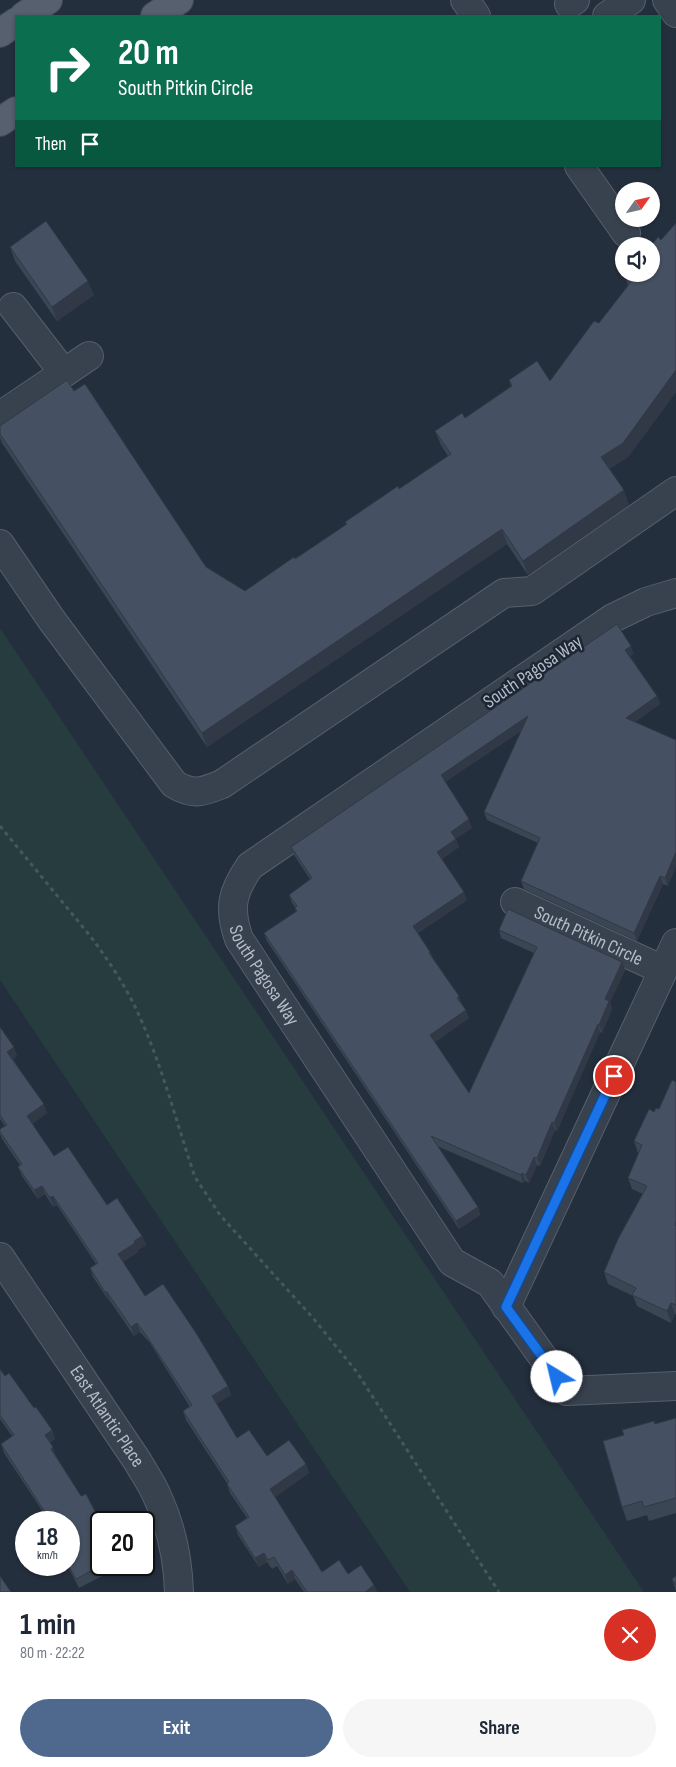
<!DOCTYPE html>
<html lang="en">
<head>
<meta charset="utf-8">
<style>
  body { margin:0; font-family:"Sofia Sans Condensed",sans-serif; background:#f6f6f7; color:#1f2937; height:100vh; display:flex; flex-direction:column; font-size:19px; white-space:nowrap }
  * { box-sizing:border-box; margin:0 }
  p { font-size:16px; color:#747a83 }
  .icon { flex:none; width:28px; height:28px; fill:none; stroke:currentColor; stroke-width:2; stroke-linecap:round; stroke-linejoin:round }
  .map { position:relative; height:1592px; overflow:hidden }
  .side { display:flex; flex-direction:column; background:#fff; flex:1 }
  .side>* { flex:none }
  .guide { position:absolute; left:15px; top:15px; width:646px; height:152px; border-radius:0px; box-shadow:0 1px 4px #0004; background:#0b6e4f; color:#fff; overflow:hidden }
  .needle { width:32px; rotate:56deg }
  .buttons { position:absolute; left:615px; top:182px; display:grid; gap:10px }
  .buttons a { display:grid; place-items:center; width:45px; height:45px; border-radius:50%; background:#fff; box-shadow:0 1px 4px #0004; font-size:25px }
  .speed { position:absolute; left:15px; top:1511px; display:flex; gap:10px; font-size:25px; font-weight:700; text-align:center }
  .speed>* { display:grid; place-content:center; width:65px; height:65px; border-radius:50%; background:#fff; box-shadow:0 1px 4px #0004; line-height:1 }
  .speed small { font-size:12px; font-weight:400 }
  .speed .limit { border:2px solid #111; border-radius:8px; background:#fff; color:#111 }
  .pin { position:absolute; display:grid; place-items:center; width:42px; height:42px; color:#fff; margin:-21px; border:2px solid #fff; border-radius:50%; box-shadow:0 1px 5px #0007 }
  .me { position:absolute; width:55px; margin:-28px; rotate:324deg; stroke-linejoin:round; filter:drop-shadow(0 0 4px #0008) }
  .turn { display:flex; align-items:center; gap:18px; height:105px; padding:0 20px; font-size:22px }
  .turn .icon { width:65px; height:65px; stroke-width:2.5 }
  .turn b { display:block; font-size:35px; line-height:42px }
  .then { display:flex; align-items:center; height:48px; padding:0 20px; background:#0003; gap:10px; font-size:19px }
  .round { display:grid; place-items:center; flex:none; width:52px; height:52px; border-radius:26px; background:#f6f6f7 }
  .summary { display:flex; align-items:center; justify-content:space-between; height:85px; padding:0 20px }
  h1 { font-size:30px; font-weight:700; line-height:38px }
  .button { display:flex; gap:10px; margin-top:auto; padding:10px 20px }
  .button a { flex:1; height:58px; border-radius:30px; background:#4f688e; color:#fff; font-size:20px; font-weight:700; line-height:58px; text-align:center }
  .button a+a { background:#f6f6f7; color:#1f2937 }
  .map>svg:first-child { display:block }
</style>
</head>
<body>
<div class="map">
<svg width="676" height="1592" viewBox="0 0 676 1592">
  <rect width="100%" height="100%" fill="#242f3e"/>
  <!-- green -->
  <path fill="#263c3f" d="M0 628 644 1592H410L0 980Z"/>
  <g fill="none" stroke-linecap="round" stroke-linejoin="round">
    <!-- minor casing -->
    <g stroke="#565f6c" stroke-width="30">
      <g id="minor">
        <path d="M465 0 476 16"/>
        <path d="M667 0 676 13"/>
        <path d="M569 4 575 0"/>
        <path d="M607 16 631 0"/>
        <path d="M579 166 626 233"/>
        <path d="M13 307 64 373"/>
        <path d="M0 416 89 356"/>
        <path d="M0 544 51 619 174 784C194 796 202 792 222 784L504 593 532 591 676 491"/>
        <path id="s1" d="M676 593 646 602 613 618 250 866C232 892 228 908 239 939L452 1262 490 1283 567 1391 676 1386"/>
        <path id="s2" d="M515 902 663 970"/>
        <path id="s3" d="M0 1257 138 1462C144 1473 152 1484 157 1496 171 1526 178 1559 179 1592"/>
        <path d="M506 1307 676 943"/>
      </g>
    </g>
    <!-- major casing -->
    <g stroke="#414a57" stroke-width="30">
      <g id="major">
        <path d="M24 16 48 0"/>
        <path d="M155 16 179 0"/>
        <path d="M0 33 16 22"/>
        <path d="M0 122 16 111"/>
      </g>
    </g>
    <!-- path -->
    <path stroke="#44595c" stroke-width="3" stroke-dasharray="4 4" stroke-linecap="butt" d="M0 826 91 937C108 960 125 985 137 1011 162 1064 176 1122 195 1177L220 1215 313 1318 356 1371 499 1592"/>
    <!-- minor -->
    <use href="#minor" stroke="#38414e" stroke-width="28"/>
    <!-- major -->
    <use href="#major" stroke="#56606e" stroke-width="28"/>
  </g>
  <!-- wall -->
  <g fill="#3b4654">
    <path d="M676 223V392L628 457 609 469 629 505 528 575 507 544 207 747 2 443 0 438V426L74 391 206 567 245 591 295 559 346 525 345 522 399 489 448 456 441 445 435 431 465 418 511 386 509 380 550 381 599 323 628 286 626 280Z"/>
    <path d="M10 247 94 295 57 321 15 261Z"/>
    <path d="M634 654 630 656 657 696 660 704 635 722 668 886 663 884 637 941 524 889 521 881 538 843 487 820 484 812 521 731 445 782 472 828 455 839 459 847 442 859 467 900 418 933 430 952 433 958 462 1004 469 1018 435 1042 469 1093 534 953 501 938 499 930 622 962 625 970 610 1002 612 1009 602 1033 600 1032 557 1131 555 1130 540 1166 537 1165 529 1183 525 1181 523 1183 437 1146 478 1207 480 1215 459 1229 267 941 264 933 296 912 295 908V907L292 903 289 895 310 879 294 855 291 847Z"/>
    <path d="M0 1027 17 1056 13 1059 47 1113 32 1124 54 1156 107 1205 142 1236 146 1245 138 1250V1252L123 1262 145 1296 228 1386 231 1395 216 1404 237 1438 267 1456 306 1464 309 1473 275 1497 322 1572 348 1574 374 1585 377 1592H304L295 1579 288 1584 277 1566 272 1569 267 1562 259 1567 238 1535 235 1526 247 1518 230 1493 227 1484V1483L186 1420 183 1411 190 1407 150 1343 140 1332 134 1336 110 1301H109L93 1277 90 1268 96 1264 57 1205 53 1207 45 1194 38 1199 22 1176 18 1167 20 1165 2 1139 0 1134V1129L5 1126 0 1119Z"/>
    <path d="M676 1082V1314H675L671 1323 637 1306 633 1296 608 1284 604 1272 643 1194 632 1189 628 1178 639 1153H638L634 1141 654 1112 659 1109Z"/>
    <path d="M0 1369 5 1376 52 1430 55 1439 50 1442 56 1456 81 1496 101 1523V1551H100L101 1565H107L110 1572 79 1588 67 1565H69L49 1521 4 1453 1 1444 12 1436 0 1419Z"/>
    <path d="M676 1418V1513L649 1521 647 1515 627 1521 622 1507 624 1435 655 1424Z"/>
    <path d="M676 1576V1591L672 1579Z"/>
  </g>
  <!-- shaded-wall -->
  <g fill="#303945">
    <path d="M88 281 94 295 57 321 52 307Z"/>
    <path d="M676 370V392L628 457 606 471 601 457Z"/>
    <path d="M624 490 629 505 528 575 523 561Z"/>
    <path d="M502 529 507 544 207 747 202 733Z"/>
    <path d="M631 646 634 654 628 658 625 650Z"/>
    <path d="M657 696 660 704 629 726 626 718Z"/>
    <path d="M528 716 531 724 444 783 441 775Z"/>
    <path d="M469 819 472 828 454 840 451 832Z"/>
    <path d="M456 839 459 847 440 860 437 852Z"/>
    <path d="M676 852V867L668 886 665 878Z"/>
    <path d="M660 876 663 884 637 941 634 933Z"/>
    <path d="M464 892 467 900 416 934 413 926Z"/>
    <path d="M622 962 625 970 610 1002 612 1009 602 1033 599 1025 605 999Z"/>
    <path d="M459 996 462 1004 460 1006 457 998Z"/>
    <path d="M466 1010 469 1018 433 1044 430 1035Z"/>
    <path d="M598 1024 600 1032 557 1131 554 1123Z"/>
    <path d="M14 1047 17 1056 11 1061 7 1052Z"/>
    <path d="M44 1104 47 1113 30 1125 27 1116Z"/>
    <path d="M552 1122 555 1130 540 1166 537 1158Z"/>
    <path d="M534 1157 537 1165 529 1183 526 1175Z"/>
    <path d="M522 1173 525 1181 523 1183 521 1175Z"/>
    <path d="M42 1186 45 1194 38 1199 34 1190Z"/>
    <path d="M53 1196 57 1205 53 1207 50 1198Z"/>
    <path d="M478 1207 480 1215 459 1229 456 1221Z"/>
    <path d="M142 1236 146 1245 138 1250V1252L121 1263 118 1254Z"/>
    <path d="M105 1292H107L110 1301H109Z"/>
    <path d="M671 1303 675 1314 671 1323 667 1311Z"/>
    <path d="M137 1323 140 1332 134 1336 131 1327Z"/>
    <path d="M228 1386 231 1395 215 1405 212 1396Z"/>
    <path d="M52 1430 55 1439 48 1444 45 1435Z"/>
    <path d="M53 1447 56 1456 54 1458 51 1449Z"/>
    <path d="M306 1464 309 1473 274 1498 270 1489Z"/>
    <path d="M264 1553 267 1562 259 1567 255 1558Z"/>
    <path d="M292 1570 295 1579 288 1584 285 1575Z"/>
    <path d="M374 1585 377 1592H365Z"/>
  </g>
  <!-- building -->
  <g fill="#455162" stroke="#303945">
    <path d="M46 221 88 281 52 307 10 247Z"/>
    <path d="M676 223V370L623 443 601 457 624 490 523 561 502 529 202 733 0 434V426L67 380 74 391 85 384 206 567 245 591 294 557 295 559 347 524 345 522 398 486 399 489 451 454 435 431 462 413 465 418 512 386 509 380 537 361 550 381 594 321 599 323 630 283 626 280 631 274H651V246L658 237 661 240Z"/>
    <path d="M617 624 631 646 625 650 657 696 626 718 676 740V852L665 878 660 876 634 933 521 881 540 838 484 812 528 716 441 775 469 819 451 832 456 839 437 852 464 892 413 926 430 952 429 953 459 996 457 998 466 1010 430 1035 469 1093 537 947 499 930 508 909 622 962 605 999 609 1001 599 1025 598 1024 554 1123 552 1122 537 1158 534 1157 526 1175 522 1173 521 1175 431 1136 478 1207 456 1221 264 933 297 911 295 908 297 906 289 895 312 878 291 847Z"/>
    <path d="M0 1027 14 1047 7 1052 44 1104 27 1116 54 1156 68 1147 107 1205 117 1198 142 1236 134 1241 135 1243 118 1254 145 1296 163 1284 196 1333 228 1386 212 1396 237 1438 249 1430 267 1456 289 1440 306 1464 270 1489 322 1572 339 1560 348 1574 361 1565 374 1585 365 1592H307L292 1570 285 1575 274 1557 268 1560 264 1553 255 1558 235 1526 249 1517 227 1484 229 1482 183 1411 192 1405 146 1335 137 1323 131 1327 107 1292H105L90 1268 98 1263 53 1196 50 1198 42 1186 34 1190 18 1167 22 1164 0 1132V1129L7 1125 0 1115Z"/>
    <path d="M672 1080 676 1082V1222L675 1225 676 1226V1305L671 1303 667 1311 632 1295 636 1288 604 1272 618 1239 647 1186 628 1178 642 1145 634 1141 649 1109 654 1112 656 1108 659 1109Z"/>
    <path d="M0 1369 5 1376 9 1373 34 1408 36 1407 52 1430 45 1435 53 1447 51 1449 81 1496 86 1494 101 1523V1536L99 1537 101 1541 96 1543 101 1553V1565H103L76 1579 68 1565 69 1522H47L50 1520 1 1444 14 1435 0 1415Z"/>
    <path d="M676 1418V1498L644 1507 642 1501 622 1507 603 1441 624 1435 622 1430 654 1421 655 1424Z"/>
    <path d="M0 1576 11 1592H0Z"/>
    <path d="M676 1576V1585L672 1579Z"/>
  </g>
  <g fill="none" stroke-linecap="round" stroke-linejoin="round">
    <!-- route casing -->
    <g stroke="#114b97" stroke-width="12">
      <path id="route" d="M557 1377 506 1307 614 1076"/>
    </g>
    <!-- route -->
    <use href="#route" stroke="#1a73e8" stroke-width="9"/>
  </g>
  <g text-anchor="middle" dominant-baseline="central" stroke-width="5" stroke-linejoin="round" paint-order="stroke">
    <!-- street labels -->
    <g font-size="19" fill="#b4bcc9" stroke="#1d2633">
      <text transform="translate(533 672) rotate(-34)">South Pagosa Way</text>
      <text stroke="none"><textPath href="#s2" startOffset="81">South Pitkin Circle</textPath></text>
      <text stroke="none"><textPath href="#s1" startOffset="629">South Pagosa Way</textPath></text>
      <text stroke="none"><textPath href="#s3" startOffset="192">East Atlantic Place</textPath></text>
    </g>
  </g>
</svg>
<div class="buttons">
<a><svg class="needle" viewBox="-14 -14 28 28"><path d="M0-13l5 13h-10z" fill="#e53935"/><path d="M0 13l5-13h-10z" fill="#747a83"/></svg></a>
<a><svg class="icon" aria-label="sound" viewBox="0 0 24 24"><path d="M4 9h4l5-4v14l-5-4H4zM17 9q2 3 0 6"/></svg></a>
</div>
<div class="speed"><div>18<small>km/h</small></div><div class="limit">20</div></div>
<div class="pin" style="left:614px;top:1076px;background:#d93025"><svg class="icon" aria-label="arrive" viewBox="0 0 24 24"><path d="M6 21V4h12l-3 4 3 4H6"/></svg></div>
<svg class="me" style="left:557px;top:1377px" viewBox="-20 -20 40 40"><circle r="19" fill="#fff"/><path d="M0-13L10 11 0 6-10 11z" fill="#1a73e8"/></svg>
<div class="guide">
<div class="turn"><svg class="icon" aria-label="right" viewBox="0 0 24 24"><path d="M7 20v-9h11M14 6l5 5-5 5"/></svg><div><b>20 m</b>South Pitkin Circle</div></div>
<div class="then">Then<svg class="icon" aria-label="arrive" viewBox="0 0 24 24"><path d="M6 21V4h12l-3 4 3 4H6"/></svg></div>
</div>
</div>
<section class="side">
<div class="summary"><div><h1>1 min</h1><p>80 m · 22:22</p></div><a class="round" style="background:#d93025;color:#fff"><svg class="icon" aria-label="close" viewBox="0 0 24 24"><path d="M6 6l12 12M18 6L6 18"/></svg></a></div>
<div class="button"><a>Exit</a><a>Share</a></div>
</section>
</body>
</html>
